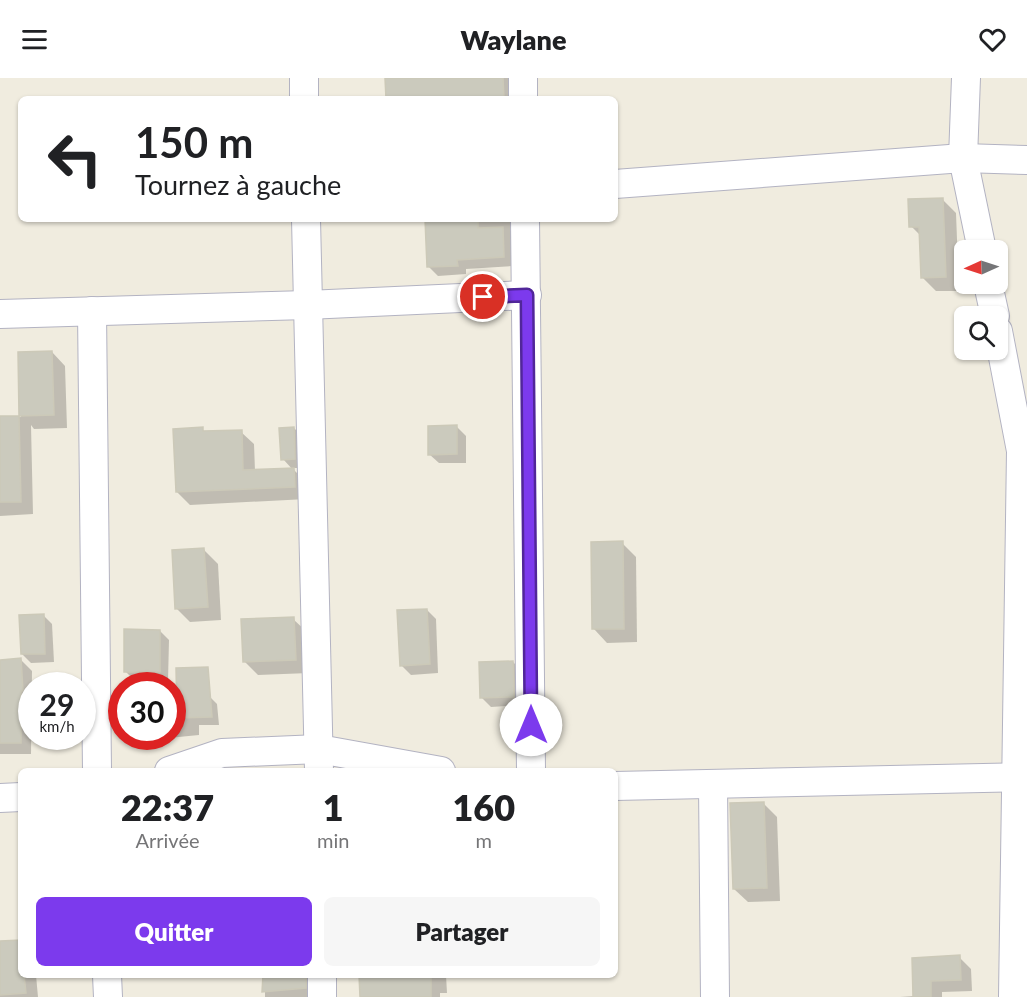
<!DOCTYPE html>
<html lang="fr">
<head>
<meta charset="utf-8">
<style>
  body { margin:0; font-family:Lato,sans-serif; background:#f6f6f6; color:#202124; height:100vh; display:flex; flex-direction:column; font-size:22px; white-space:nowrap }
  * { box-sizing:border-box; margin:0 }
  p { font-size:20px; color:#757577 }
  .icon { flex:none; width:33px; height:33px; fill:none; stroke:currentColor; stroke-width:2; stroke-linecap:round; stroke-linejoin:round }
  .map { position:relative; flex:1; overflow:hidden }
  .panel { position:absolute; left:18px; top:690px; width:600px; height:210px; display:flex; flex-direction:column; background:#fff; border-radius:9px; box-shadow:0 2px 4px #0004 }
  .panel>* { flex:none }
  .guide { position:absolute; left:18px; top:18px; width:600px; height:126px; border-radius:9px; box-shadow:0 2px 4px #0004; background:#fff; color:#202124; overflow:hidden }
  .needle { width:39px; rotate:267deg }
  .buttons { position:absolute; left:954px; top:162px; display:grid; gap:12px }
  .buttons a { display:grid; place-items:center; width:54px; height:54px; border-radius:9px; background:#fff; box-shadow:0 2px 4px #0004; font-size:30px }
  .speed { position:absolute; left:18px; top:594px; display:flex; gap:12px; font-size:30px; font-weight:700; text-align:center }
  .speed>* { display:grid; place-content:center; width:78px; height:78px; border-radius:50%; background:#fff; box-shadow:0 2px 4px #0004; line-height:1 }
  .speed small { font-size:15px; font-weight:400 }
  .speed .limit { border:9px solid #d22; background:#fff; color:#111 }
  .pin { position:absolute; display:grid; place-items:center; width:51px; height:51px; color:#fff; margin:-26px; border:3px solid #fff; border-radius:50%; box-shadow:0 2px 6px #0007 }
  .me { position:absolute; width:66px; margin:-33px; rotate:0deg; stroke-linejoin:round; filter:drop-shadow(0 0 4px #0008) }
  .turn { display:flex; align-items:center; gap:21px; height:126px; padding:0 18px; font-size:27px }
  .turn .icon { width:78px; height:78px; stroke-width:2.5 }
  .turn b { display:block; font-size:42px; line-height:51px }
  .eta { display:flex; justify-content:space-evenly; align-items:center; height:102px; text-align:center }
  .eta b { font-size:36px; font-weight:800; line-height:42px }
  .action { display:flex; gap:12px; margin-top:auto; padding:12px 18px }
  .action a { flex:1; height:69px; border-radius:9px; background:#7c3aed; color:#fff; font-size:24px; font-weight:800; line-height:69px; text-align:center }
  .action a+a { background:#f6f6f6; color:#202124 }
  header { display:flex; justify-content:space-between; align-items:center; height:78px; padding:0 18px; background:#fff; font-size:27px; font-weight:800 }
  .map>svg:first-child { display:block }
</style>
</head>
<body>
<header><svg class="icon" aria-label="menu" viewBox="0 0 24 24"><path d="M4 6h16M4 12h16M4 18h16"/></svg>Waylane<svg class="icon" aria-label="heart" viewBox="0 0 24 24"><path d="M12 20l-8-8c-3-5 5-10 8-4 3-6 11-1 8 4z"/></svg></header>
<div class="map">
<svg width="1027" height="919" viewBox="0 0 1027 919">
  <rect width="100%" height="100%" fill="#f0ecdf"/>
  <!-- shadow -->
  <g fill="#0003">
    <path d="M387 0H511L512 21H387Z"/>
    <path d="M942 121 956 135 959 213H936L923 200 921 158 911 148Z"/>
    <path d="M426 141H510L513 188 466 191V196L438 198 428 188Z"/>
    <path d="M52 274 65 288 67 350 34 351 31 347 33 436 0 438V340L21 339 19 275Z"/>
    <path d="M457 349 466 358V385H439L429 376Z"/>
    <path d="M294 350 303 359 304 390H292L306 404 307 421 190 427 177 414 202 351 206 355 241 354 254 366 255 393 293 392 283 381Z"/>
    <path d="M622 465 636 479 637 564 607 565 594 551Z"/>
    <path d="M204 472 218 486 221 542 190 544 176 530Z"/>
    <path d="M427 532 436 541 438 595 411 597 402 588Z"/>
    <path d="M43 537 52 546 54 584 31 585 22 576Z"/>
    <path d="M293 541 307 554 309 595 258 597 244 583Z"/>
    <path d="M160 553 169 562 168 603 134 602 125 593Z"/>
    <path d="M21 582 32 593 31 676H0V583Z"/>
    <path d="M513 584 522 593V627L491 629 482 620Z"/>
    <path d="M209 618 217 626 219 647H199V657L128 664 123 658H172V623Z"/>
    <path d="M117 631H122V657L121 656Z"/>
    <path d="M763 725 777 739 780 823 748 824 734 811Z"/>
    <path d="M21 864V897H36L38 919H0V865Z"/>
    <path d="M959 879 971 891 972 913 942 914V919H900L915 918 914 881Z"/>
    <path d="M265 897H308L309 919H265Z"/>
    <path d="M361 897H446L447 915H440V919H362Z"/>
  </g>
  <!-- building -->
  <g fill="#cbcabd" stroke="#ccc9b8" stroke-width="1.5">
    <path d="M385 0H503L504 21H386Z"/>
    <path d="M943 120 946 199 921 200 919 149H909L908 121Z"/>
    <path d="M425 141H478V150L503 149 504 179 457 182 458 188 427 189Z"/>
    <path d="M52 273 54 337 19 338 18 274Z"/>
    <path d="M0 338H19L21 424H0Z"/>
    <path d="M457 347V376L428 377V348Z"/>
    <path d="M203 349V353L242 352 243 392 294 390 295 409 176 414 173 351Z"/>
    <path d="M294 349 295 381 281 382 279 350Z"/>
    <path d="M623 463 624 551H592L591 464Z"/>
    <path d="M204 470 208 529 175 531 172 472Z"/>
    <path d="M427 531 430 586 400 588 397 532Z"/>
    <path d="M44 536 45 576H21L19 537Z"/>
    <path d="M294 539 296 582 243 584 241 541Z"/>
    <path d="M124 551 160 552V594H124Z"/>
    <path d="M21 580 23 613H21V665H0V582Z"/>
    <path d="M513 583 514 619 480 620 479 584Z"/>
    <path d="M208 589 212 639 177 640 176 590Z"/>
    <path d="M764 724 767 810 733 811 730 725Z"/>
    <path d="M21 862V897H24L26 915 0 917V863Z"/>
    <path d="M960 877 961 902 931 903V919H913L912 880Z"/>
    <path d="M263 897H306V910L262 914Z"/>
    <path d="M359 897H431V919H360Z"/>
  </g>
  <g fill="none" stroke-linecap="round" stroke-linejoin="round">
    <!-- minor casing -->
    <g stroke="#b3b3c2" stroke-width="30">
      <g id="minor">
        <path d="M304 0V21"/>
        <path d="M523 0V21"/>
        <path d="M966 0 963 80 982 172"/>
        <path d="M615 106 963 80 1027 82"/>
        <path d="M306 141 319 693"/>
        <path d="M525 141 531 693"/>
        <path d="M988 206 995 238"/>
        <path d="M92 233 97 693"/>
        <path d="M0 236 307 227 527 217"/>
        <path d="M998 253 1021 373 1013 919"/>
        <path d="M169 693 222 675 319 671 441 693"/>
        <path d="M713 706 715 919"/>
        <path d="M615 708 1027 699"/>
        <path d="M0 720 21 719"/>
        <path d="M107 897 108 919"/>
        <path d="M322 897V919"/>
      </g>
    </g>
    <!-- minor -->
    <use href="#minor" stroke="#fff" stroke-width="28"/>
  </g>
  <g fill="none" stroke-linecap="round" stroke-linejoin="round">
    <!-- route casing -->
    <g stroke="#51269a" stroke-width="15">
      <path id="route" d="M483 219 527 217 531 647"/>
    </g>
    <!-- route -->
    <use href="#route" stroke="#7c3aed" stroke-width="10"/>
  </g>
</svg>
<div class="buttons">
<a><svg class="needle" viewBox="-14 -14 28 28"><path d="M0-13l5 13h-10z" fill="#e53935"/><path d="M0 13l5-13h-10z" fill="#757577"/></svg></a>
<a><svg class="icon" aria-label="search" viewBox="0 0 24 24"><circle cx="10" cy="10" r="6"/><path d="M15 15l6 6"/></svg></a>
</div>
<div class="speed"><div>29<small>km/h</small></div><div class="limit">30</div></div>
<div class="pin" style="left:483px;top:219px;background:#d93025"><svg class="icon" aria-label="arrive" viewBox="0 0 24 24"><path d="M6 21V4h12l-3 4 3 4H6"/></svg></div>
<svg class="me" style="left:531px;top:647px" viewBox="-20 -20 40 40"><circle r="19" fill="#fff"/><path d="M0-13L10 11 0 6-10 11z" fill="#7c3aed"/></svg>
<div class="guide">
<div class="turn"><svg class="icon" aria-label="left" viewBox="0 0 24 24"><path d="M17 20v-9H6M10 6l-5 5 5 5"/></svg><div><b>150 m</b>Tournez à gauche</div></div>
</div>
<section class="panel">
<div class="eta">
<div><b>22:37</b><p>Arrivée</p></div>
<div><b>1</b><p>min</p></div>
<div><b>160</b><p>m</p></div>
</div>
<div class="action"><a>Quitter</a><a>Partager</a></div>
</section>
</div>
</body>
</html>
